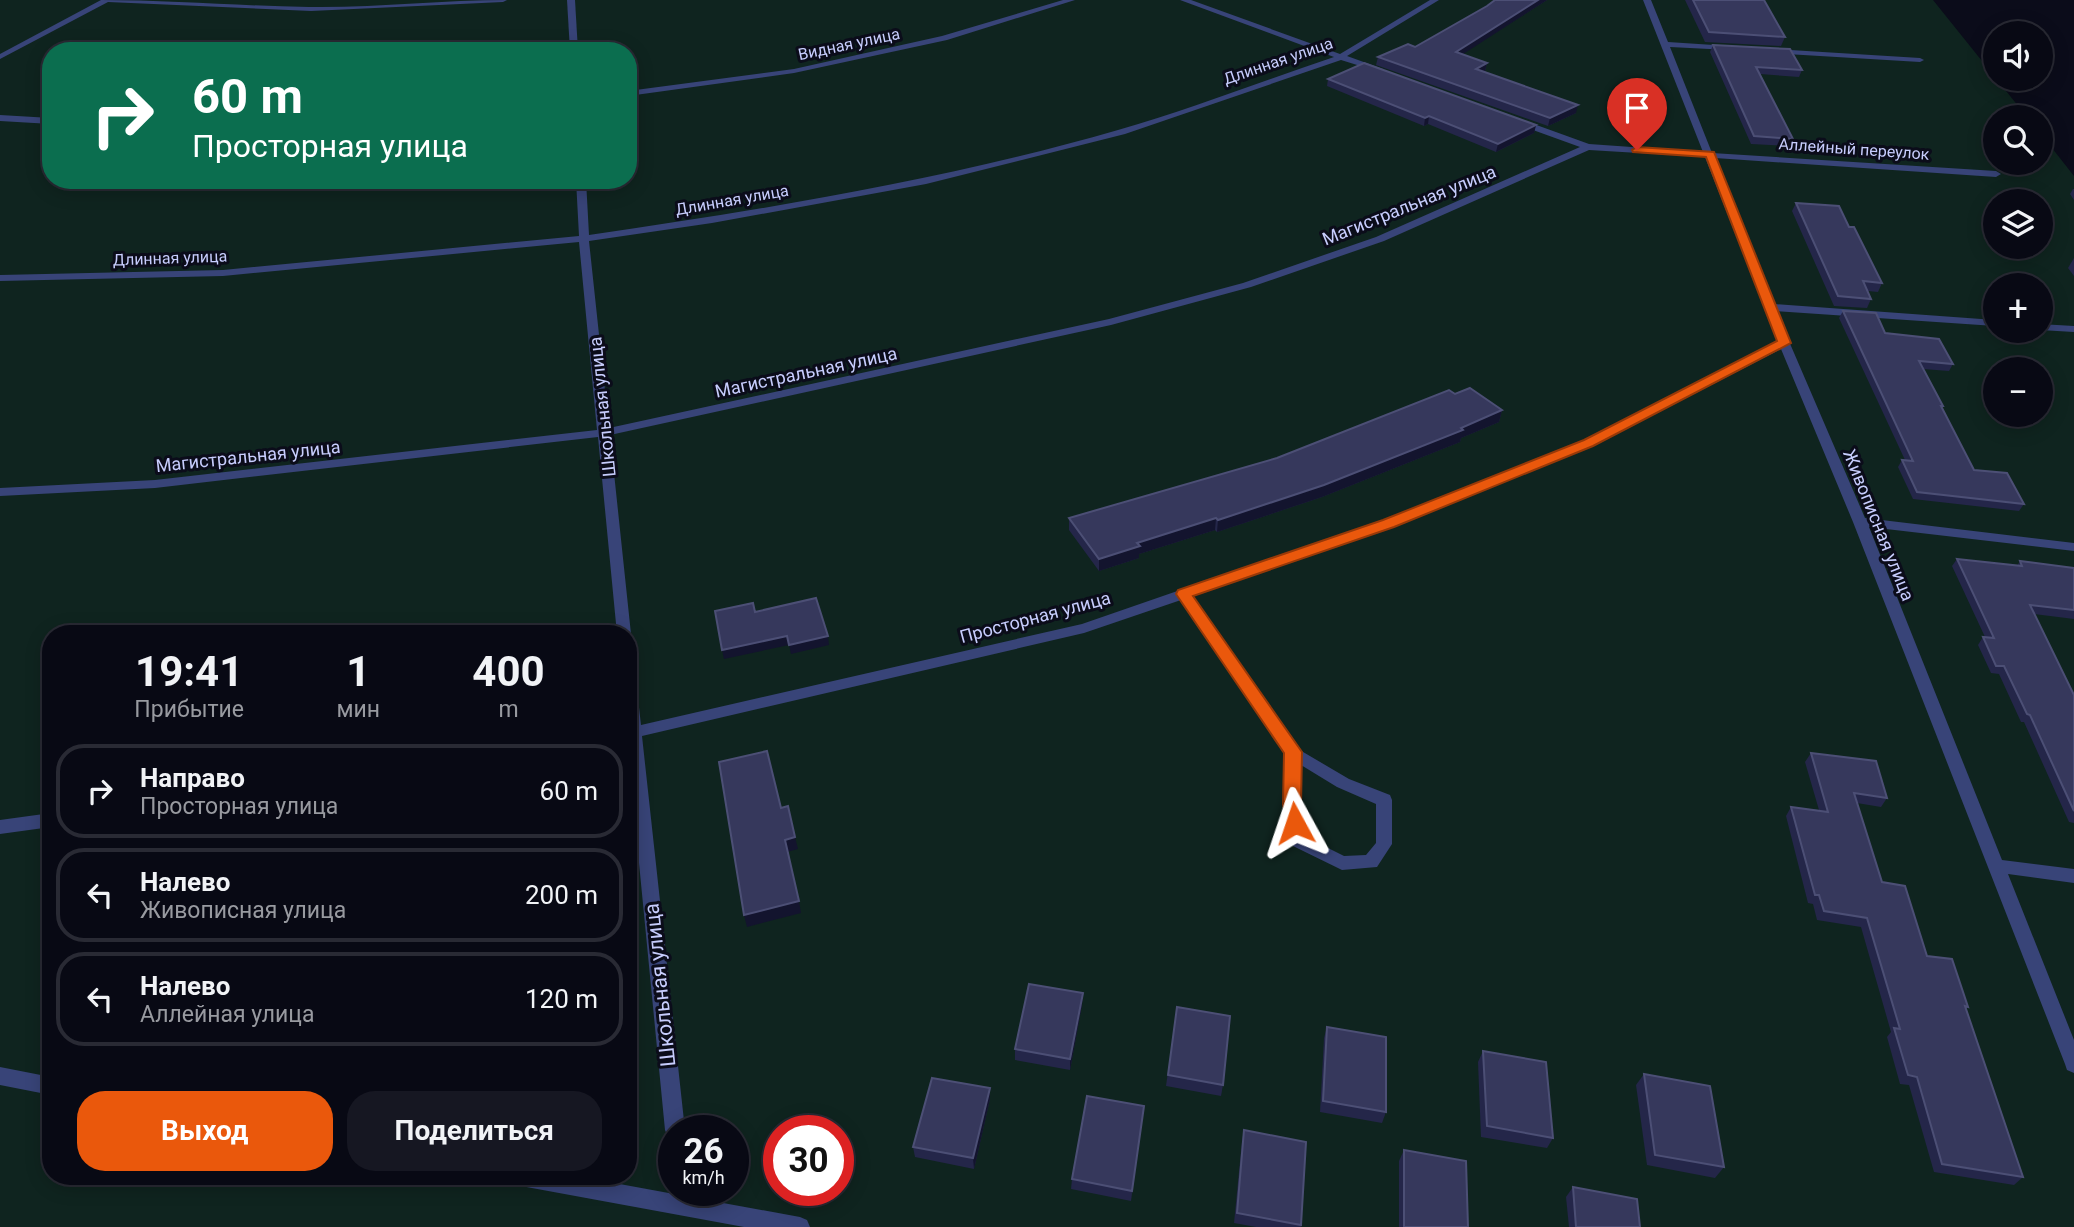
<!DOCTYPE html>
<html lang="ru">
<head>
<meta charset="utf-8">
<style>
  body { margin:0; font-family:Roboto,sans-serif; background:#161722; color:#f1f3f6; height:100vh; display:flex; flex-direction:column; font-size:26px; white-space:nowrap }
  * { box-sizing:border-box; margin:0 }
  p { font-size:23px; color:#989aa0 }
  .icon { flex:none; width:38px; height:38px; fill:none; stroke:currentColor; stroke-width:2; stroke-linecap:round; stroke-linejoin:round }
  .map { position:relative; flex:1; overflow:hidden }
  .sheet { position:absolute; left:42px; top:625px; width:595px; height:560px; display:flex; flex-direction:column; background:#080914; border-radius:28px; box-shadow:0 4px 18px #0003,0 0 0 2px #292a34 }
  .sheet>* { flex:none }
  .banner { position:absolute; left:42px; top:42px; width:595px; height:147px; border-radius:28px; box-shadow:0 4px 18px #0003,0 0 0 2px #292a34; background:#0b6e4f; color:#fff; overflow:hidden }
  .fabs { position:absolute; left:1983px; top:21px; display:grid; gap:14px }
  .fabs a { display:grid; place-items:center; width:70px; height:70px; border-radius:50%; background:#080914; box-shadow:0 4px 18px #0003,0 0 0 2px #292a34; font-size:35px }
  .speed { position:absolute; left:658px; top:1115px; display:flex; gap:14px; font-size:35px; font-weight:700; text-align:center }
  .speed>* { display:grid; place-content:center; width:91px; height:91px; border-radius:50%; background:#080914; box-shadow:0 4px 18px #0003,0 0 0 2px #292a34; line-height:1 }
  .speed small { font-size:18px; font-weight:400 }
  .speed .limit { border:10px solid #d22; background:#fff; color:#111 }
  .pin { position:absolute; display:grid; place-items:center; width:60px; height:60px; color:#fff; margin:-72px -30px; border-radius:50% 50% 50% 0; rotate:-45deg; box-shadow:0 0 7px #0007 }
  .pin .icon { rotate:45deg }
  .me { position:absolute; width:77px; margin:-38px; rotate:355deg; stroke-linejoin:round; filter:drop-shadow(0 0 5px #0008) }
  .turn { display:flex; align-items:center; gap:24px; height:147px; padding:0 35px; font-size:32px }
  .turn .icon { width:91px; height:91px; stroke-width:2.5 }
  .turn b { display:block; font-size:49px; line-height:60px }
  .eta { display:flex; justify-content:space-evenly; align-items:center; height:119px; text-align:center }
  .eta b { font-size:42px; font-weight:700; line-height:49px }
  .action { display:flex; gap:14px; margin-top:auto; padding:14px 35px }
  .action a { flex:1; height:80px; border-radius:28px; background:#ea580c; color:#fff; font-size:28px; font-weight:700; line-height:80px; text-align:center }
  .action a+a { background:#161722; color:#f1f3f6 }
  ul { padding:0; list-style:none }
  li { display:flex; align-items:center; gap:21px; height:94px; margin:0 14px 10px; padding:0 21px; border:4px solid #292a34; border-radius:28px }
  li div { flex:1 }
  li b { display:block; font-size:26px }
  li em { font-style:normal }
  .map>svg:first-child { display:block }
</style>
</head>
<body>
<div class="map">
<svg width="2074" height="1227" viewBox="0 0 2074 1227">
  <rect width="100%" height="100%" fill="#0b0c1a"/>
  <!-- green -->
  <path fill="#0f241f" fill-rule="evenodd" d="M0 0H1933L2027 117H1995V163H2040L2041 134 2074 176V1227H0ZM51 51H628V180H51ZM1995 201H2040V247H1995ZM1995 285H2040V331H1995ZM1995 369H2040V415H1995ZM51 634H628V1176H51ZM674 1130H733V1190H674ZM779 1130H838V1190H779Z"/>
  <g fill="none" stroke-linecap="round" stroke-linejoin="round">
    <!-- minor -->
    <g fill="#384478" fill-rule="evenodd">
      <path d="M101 0C171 0 240 6 309 7 375 8 441 0 507 0L503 2 311 11 108 2 0 59V54Z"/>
      <path d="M567 0H575L578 51H570Z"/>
      <path d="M1063 0H1075L947 40 794 73 628 96V91L794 69 942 36Z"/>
      <path d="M1180 0H1191L1340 54 1430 0H1439L1347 56 1383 69V73L1341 60 1125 134 926 184 712 223 589 241 609 428 1109 319 1243 283 1376 237 1580 147 1514 123V119H1520L1589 144 1703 152 1643 0H1651L1668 42 1729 46 1733 48 1729 50 1670 47 1712 153 1996 171 2001 174 1996 177 1715 158 1774 304 1995 320V326L1776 311 1865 518 2074 543V551L1869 527 2002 860 2074 869V883L2008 874 2074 1040V1073L2067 1070 2065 1064 1853 522 1781 349 1593 446 1393 526 1192 596 1298 749 1349 779 1390 795 1392 800V844L1377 867 1342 870 1293 846 1284 805 1285 754 1181 600 1084 633 642 736 685 1130H674V1139L668 1137 665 1130 628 750V667L635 672 641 725 1082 624 1383 520 1585 440 1778 342 1705 157 1589 150 1384 241 1251 287 1111 325 610 435 631 634 628 638V634H617L598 437 155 488 0 496V488L155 480 597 430 579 242 223 276 0 281V275L223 270 579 236 576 180H586L589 235C767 209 945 180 1118 130 1191 109 1262 81 1334 57ZM1301 765 1337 787 1376 804V843L1366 855 1344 856 1306 837 1300 805Z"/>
      <path d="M1773 49 1920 58 1924 60 1920 62 1770 53 1769 51Z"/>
      <path d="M0 115 51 118V124L0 121Z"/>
      <path d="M2040 324 2074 326V332L2040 330Z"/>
      <path d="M51 813V827L0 834V820Z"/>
      <path d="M0 1067 51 1077V1095L0 1085Z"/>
      <path d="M511 1176H576L800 1217 807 1220 810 1227H744L521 1186 514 1183Z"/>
    </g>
  </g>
  <!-- wall -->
  <g fill="#242649">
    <path d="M1495 0H1547L1462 54 1487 63 1485 71H1484L1576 113 1548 126 1376 65 1378 57 1415 47 1487 6Z"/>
    <path d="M1685 0H1764L1785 37 1781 46 1705 42Z"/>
    <path d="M1713 45 1802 70 1799 77 1760 74 1793 139 1790 146 1751 144 1710 52Z"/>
    <path d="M1328 79 1536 125 1534 133 1496 152 1428 124 1424 126 1327 86Z"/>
    <path d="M2073 189H2074V200L2070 194Z"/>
    <path d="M1796 203 1849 227 1882 283 1878 292 1868 291 1871 299 1867 308 1834 306 1792 211Z"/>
    <path d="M2074 258V276L2068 268Z"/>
    <path d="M1843 311 1885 333 1953 364 1949 371 1923 369 1943 406 1942 408 1974 470 2024 504 2019 511 1913 499 1898 467 1902 460H1905L1839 318Z"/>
    <path d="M1455 394 1502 410 1499 422 1461 438 1460 442 1322 497 1217 532 1215 530 1139 554V558L1099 571 1069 530V518L1277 458Z"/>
    <path d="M1957 559 2017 566 2020 561 2074 568V619L2034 614 2074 695V823L2069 822 2024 722H2021L1999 674 1991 673 1978 645 1983 637H1985L1952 566Z"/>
    <path d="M1811 753 1887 798 1881 807 1857 803 1882 882 1927 956 1968 1007 1966 1009 2023 1177 2014 1185 1934 1172 1909 1085 1900 1084 1887 1037 1891 1032 1861 927 1817 920 1813 904 1808 903 1786 816 1791 807 1819 810 1805 762Z"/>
    <path d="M1082 1005 1070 1070 1015 1060V1049Z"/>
    <path d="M1177 1007 1223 1085 1221 1096 1166 1086Z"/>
    <path d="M1327 1027 1386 1112 1382 1123 1320 1112 1324 1038Z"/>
    <path d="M1483 1051 1553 1138 1547 1148 1481 1137 1478 1062Z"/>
    <path d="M1644 1074 1724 1167 1715 1178 1647 1165 1636 1085Z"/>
    <path d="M990 1099 974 1169 915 1157 913 1147Z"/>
    <path d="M1144 1106 1131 1201 1071 1189 1072 1179Z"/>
    <path d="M1244 1130 1301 1225V1227H1256L1234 1223 1242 1141Z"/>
    <path d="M1404 1150 1468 1227H1399V1161Z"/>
    <path d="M1573 1187 1640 1227H1569L1566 1197Z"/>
  </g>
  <!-- shaded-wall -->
  <g fill="#13142e">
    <path d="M1538 0H1547L1454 60 1456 52Z"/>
    <path d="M1487 63 1485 71 1474 76 1476 69Z"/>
    <path d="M1578 105 1576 113 1548 126 1550 118Z"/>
    <path d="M1429 116 1428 124 1424 126 1425 118Z"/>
    <path d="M1536 125 1534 133 1496 152 1498 144Z"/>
    <path d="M1502 410 1499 422 1461 438 1460 442 1322 497 1217 532 1218 520 1461 428Z"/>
    <path d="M1216 518 1215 530 1139 554V558L1099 571V559L1137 543Z"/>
    <path d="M787 636 789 645 724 659 722 650Z"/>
    <path d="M828 636 829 645 791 654 789 645Z"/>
    <path d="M795 837 798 849 787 852 785 840Z"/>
    <path d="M799 901 801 913 747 927 744 915Z"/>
    <path d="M1083 993 1082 1005 1070 1070V1059Z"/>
    <path d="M990 1088V1099L974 1169 973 1158Z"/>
  </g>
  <!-- building -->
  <g fill="#36385c" stroke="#4c4f75" stroke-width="2">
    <path d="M1495 0H1538L1456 52 1487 63 1476 69 1578 105 1550 118 1378 57 1408 44 1415 47 1487 6Z"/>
    <path d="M1693 0H1764L1785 37 1709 32Z"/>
    <path d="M1713 45 1790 49 1802 70 1756 67 1793 139 1754 136Z"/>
    <path d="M1364 63 1536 125 1498 144 1429 116 1425 118 1328 79Z"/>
    <path d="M1796 203 1839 206 1849 227H1854L1882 283 1863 281 1871 299 1838 296Z"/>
    <path d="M1843 311 1876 313 1885 333 1939 339 1953 364 1919 361 1943 406H1941L1974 470 2007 473 2024 504 1917 492 1902 460 1913 461Z"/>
    <path d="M1470 388 1502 410 1461 428 1463 430 1324 485 1218 520 1216 518 1137 543 1140 546 1099 559 1069 518 1277 458 1449 390 1455 394Z"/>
    <path d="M1957 559 2022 566 2020 561 2074 568V610L2030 605 2074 695V811L2030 715 2027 714 2004 666H1996L1983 637 1994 638Z"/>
    <path d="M816 598 828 636 789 645 787 636 722 650 715 611 753 603 755 612Z"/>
    <path d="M767 751 781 808 788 806 795 837 785 840 799 901 744 915 719 762Z"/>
    <path d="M1811 753 1876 761 1887 798 1854 793 1882 882 1905 886 1927 956 1952 959 1968 1007 1965 1006 2023 1177 1942 1164 1917 1077 1908 1075 1894 1028 1900 1029 1867 918 1824 911 1819 895H1815L1791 807 1828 812Z"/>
    <path d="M1029 984 1083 993 1070 1059 1015 1049Z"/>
    <path d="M1177 1007 1230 1016 1223 1085 1168 1075Z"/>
    <path d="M1327 1027 1386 1037V1112L1323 1101Z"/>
    <path d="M1483 1051 1546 1062 1553 1138 1487 1126Z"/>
    <path d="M1644 1074 1710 1086 1724 1167 1655 1155Z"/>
    <path d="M932 1078 990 1088 973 1158 913 1147Z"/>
    <path d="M1087 1096 1144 1106 1132 1191 1072 1179Z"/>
    <path d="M1244 1130 1306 1142 1301 1225 1237 1213Z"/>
    <path d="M1404 1150 1466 1161 1468 1227H1404Z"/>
    <path d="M1573 1187 1637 1199 1640 1227H1576Z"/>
  </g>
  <!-- route -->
  <path fill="#ea580c" stroke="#983908" stroke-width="2" d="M1637 147 1714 152 1791 343 1593 446 1394 527 1193 596 1302 752 1301 805 1305 823 1302 828 1295 830 1289 828 1283 805 1284 753 1178 597 1176 594 1178 590 1383 520 1584 440 1777 341 1706 157 1633 152 1632 150Z"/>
  <g text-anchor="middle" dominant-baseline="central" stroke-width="6" stroke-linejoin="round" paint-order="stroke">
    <!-- far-street labels -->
    <g font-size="16" fill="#c7cdfd" stroke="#0b0c1a">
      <text transform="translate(849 44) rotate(-12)">Видная улица</text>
      <text transform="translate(1278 61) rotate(-19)">Длинная улица</text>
      <text transform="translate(1854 149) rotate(4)">Аллейный переулок</text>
      <text transform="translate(732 200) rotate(-10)">Длинная улица</text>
      <text transform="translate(170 258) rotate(-2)">Длинная улица</text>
    </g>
    <!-- street labels -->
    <g font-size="18" fill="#c7cdfd" stroke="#0b0c1a">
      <text transform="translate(1409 205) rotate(-22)">Магистральная улица</text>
      <text transform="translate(806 372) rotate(-12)">Магистральная улица</text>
      <text transform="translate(602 407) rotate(-96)">Школьная улица</text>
      <text transform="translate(248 456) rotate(-6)">Магистральная улица</text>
      <text transform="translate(1879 525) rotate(68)">Живописная улица</text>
      <text transform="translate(1035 617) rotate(-15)">Просторная улица</text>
    </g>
    <!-- near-street labels -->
    <g font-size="21" fill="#c7cdfd" stroke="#0b0c1a">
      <text transform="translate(660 985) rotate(-96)">Школьная улица</text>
    </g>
  </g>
</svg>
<div class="fabs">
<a><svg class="icon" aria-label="sound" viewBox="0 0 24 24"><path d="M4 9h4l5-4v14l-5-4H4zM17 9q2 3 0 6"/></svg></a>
<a><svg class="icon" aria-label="search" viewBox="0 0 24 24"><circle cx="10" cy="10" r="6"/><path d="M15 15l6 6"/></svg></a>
<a><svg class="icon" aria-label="layers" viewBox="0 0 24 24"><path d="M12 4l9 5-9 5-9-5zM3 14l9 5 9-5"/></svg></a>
<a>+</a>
<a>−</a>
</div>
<div class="speed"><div>26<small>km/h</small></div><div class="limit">30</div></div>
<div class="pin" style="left:1637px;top:150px;background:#d93025"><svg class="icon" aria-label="arrive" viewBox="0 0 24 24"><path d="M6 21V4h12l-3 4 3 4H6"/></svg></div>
<svg class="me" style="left:1295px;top:823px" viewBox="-20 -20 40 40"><path d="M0-17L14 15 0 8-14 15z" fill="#ea580c" stroke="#fff" stroke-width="4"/></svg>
<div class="banner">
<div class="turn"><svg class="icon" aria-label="right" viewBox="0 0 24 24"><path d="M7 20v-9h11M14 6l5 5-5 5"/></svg><div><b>60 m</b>Просторная улица</div></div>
</div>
<section class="sheet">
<div class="eta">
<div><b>19:41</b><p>Прибытие</p></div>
<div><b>1</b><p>мин</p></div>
<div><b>400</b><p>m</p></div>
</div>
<ul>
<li><svg class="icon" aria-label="right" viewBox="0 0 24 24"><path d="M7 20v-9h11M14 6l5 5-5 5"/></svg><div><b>Направо</b><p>Просторная улица</p></div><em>60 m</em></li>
<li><svg class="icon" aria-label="left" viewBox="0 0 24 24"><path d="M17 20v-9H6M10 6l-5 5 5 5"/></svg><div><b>Налево</b><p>Живописная улица</p></div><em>200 m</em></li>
<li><svg class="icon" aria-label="left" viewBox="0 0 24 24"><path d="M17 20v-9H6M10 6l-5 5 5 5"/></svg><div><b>Налево</b><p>Аллейная улица</p></div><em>120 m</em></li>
</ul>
<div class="action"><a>Выход</a><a>Поделиться</a></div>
</section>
</div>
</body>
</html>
